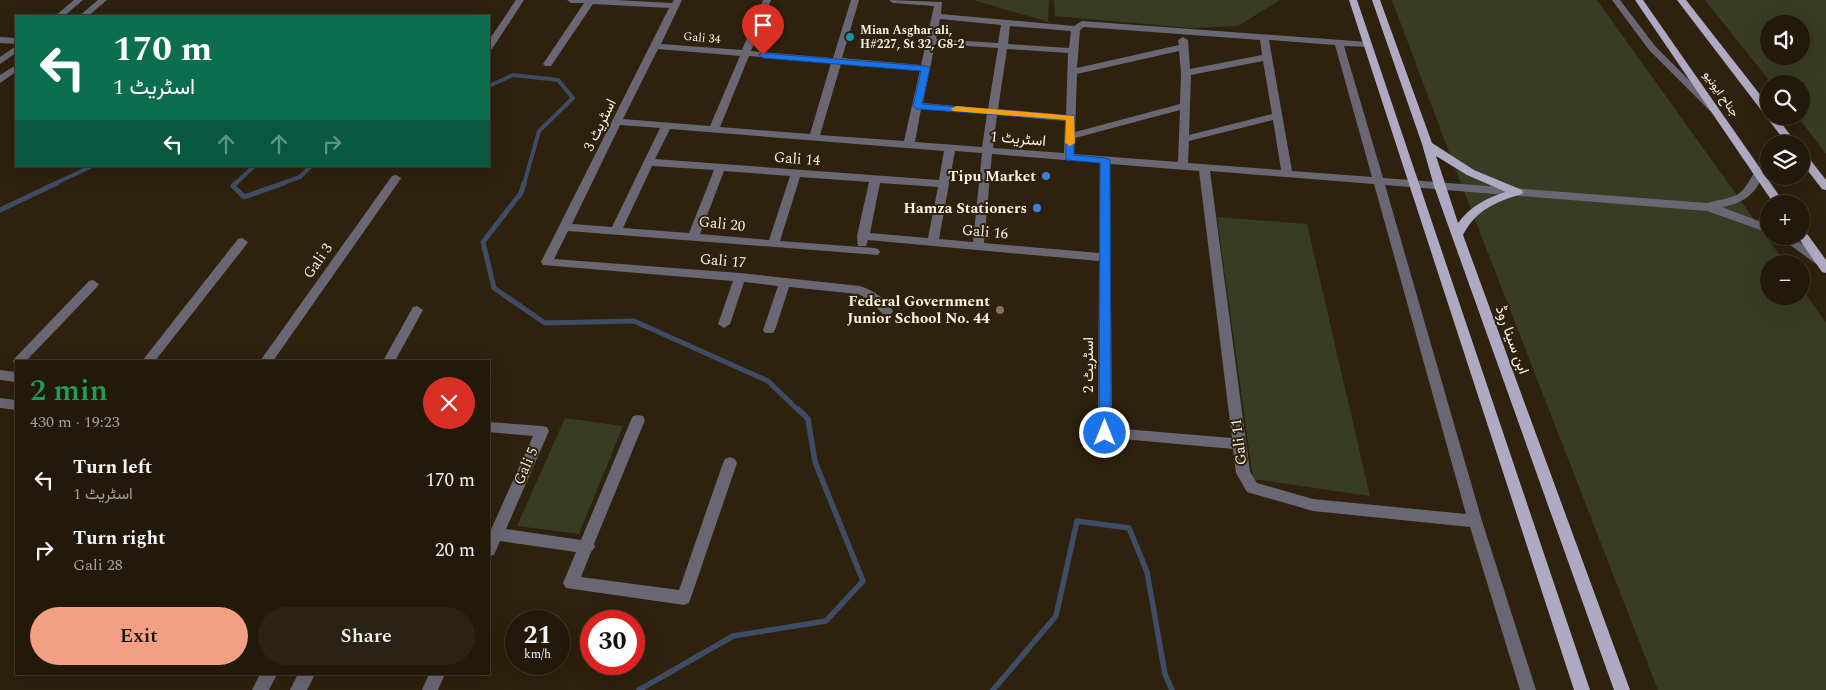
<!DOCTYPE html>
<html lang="en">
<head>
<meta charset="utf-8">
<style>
  body { margin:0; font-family:Spectral,Vazirmatn,serif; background:#2a2213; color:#f1f3f6; height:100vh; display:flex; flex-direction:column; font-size:19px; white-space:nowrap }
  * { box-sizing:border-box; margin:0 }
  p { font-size:16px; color:#a2a09c }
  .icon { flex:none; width:28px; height:28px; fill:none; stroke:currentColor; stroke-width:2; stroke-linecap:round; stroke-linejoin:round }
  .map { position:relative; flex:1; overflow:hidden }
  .side { position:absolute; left:15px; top:360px; width:475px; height:315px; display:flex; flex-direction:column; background:#22190a; border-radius:0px; box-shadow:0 5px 20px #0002,0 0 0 1px #3f382b }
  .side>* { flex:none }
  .banner { position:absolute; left:15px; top:15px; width:475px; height:152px; border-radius:0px; box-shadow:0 5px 20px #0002,0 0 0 1px #3f382b; background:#0b6e4f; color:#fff; overflow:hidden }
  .buttons { position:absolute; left:1760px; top:15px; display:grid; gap:10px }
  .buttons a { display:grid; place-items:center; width:50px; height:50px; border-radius:50%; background:#22190a; box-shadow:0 5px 20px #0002,0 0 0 1px #3f382b; font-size:25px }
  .speed { position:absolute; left:505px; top:610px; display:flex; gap:10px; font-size:25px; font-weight:700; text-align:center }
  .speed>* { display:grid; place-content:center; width:65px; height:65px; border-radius:50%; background:#22190a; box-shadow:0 5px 20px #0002,0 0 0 1px #3f382b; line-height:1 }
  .speed small { font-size:12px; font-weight:400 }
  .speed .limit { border:8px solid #d22; background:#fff; color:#111 }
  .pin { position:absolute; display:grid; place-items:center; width:42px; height:42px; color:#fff; margin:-51px -21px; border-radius:50% 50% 50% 0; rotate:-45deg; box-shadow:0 0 5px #0007 }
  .pin .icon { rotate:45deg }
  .me { position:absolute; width:55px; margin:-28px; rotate:0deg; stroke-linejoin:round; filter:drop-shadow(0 0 4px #0008) }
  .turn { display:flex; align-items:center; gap:18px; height:105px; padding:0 15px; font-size:22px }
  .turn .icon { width:65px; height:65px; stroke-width:2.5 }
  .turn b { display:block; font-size:35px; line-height:42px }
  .lanes { display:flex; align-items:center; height:48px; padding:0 15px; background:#0003; justify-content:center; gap:25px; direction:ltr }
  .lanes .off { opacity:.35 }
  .round { display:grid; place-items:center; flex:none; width:52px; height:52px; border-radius:26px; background:#2a2213 }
  .headline { display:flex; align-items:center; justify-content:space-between; height:85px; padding:0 15px }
  h1 { font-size:30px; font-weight:600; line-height:38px; color:#1e9e55 }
  .cta { display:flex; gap:10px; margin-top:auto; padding:10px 15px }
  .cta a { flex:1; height:58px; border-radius:30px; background:#f39f83; color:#111; font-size:20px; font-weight:600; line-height:58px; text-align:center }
  .cta a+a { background:#2a2213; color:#f1f3f6 }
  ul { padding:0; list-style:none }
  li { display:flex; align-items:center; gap:15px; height:70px; padding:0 15px }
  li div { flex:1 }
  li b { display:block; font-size:19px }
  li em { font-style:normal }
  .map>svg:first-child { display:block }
</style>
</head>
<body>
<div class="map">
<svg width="1826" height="690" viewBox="0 0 1826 690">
  <rect width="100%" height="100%" fill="#2e210d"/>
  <!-- green -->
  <g fill="#383c22" fill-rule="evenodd">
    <path d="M973 0H1049L1048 22Z"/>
    <path d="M1054 0H1280L1238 26 1190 28 1055 16Z"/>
    <path d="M1392 0H1597L1786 264H1769V296H1801V287L1826 323V690H1658L1458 176Z"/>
    <path d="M1705 0H1826V154L1797 116H1801V84H1772ZM1769 24H1801V56H1769Z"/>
    <path d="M1217 217 1307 224 1370 496 1253 479Z"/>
    <path d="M565 418 623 426 579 534 517 526Z"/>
  </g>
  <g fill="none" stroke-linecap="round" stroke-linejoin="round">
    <!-- stream-far2 -->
    <g stroke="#3e4d65" stroke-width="4">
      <path d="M489 86 513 75 558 80 573 98 539 131 524 184"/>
      <path d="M54 184 92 166"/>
      <path d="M235 184 254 166"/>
      <path d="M280 184 300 177 311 166"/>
    </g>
    <!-- stream-far1 -->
    <g stroke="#3e4d65" stroke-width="5">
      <path d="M236 183 233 186 244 197 284 183"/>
      <path d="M524 183 521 193 483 242 494 288 545 323 634 321 768 381 799 411"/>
      <path d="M0 210 57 183"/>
    </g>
    <!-- stream -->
    <g stroke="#3e4d65" stroke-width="5.5">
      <path d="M639 690 733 636 826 621 863 581 815 462 808 419 798 409"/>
      <path d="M993 690 1056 616 1077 521 1129 528 1147 572 1165 674 1172 690"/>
    </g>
    <!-- minor -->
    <g fill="#696773" fill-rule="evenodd">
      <path d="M74 0H83L64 16H55Z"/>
      <path d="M98 0H107L88 16H79Z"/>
      <path d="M516 0H524L492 49 489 50V40Z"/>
      <path d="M567 0H616L672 3 674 0H682L661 44 742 50 763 0H771L751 51 833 58 851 0H859L842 58 921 65 934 6 893 3 889 0 942 2 941 14 1074 26 1082 21 1368 42 1373 45 1371 47 1344 46 1383 178 1707 203C1738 195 1739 200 1755 171L1759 170 1764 173C1756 194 1744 203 1722 207L1769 225V233L1707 211 1385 185 1482 521 1536 690H1520L1470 527 1313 511 1247 492 1236 473 1233 449 1100 437 1098 433 1099 261 868 240 866 246H858L857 236 869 182 800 177 780 241 874 248 878 249 880 252 878 255 568 231 554 259 740 273 860 286C873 290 886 299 893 311L891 314H883L868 299 858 294 789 287 775 330 773 333H765L763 330 778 286 744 282 730 324 724 328 718 324 733 281 543 265 541 262 669 8 593 4 551 66H545L543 64 584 3H571ZM940 19 1001 25 998 43 936 39ZM1010 26 1071 31 1069 48 1008 44ZM1084 27 1260 40 1262 55 1190 69 1188 40 1183 37 1178 40 1179 45 1077 68 1080 30ZM1269 40 1335 45 1372 177 1292 171ZM935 44 998 48 988 109 923 103ZM658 49 740 56 710 126 623 119ZM1007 49 1068 53 1066 115 998 109ZM1179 51 1181 73 1180 104 1075 132 1077 74ZM749 56 831 63 810 134 720 127ZM1263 61 1272 114 1189 135 1191 75ZM841 64 920 70 904 141 820 135ZM921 109 987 114 982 147 915 142ZM1180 110 1178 162 1074 154 1075 138ZM997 115 1065 121 1064 153 993 148ZM1273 120 1281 170 1188 163 1189 141ZM620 125 660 128 612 227 572 224ZM670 129 944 151 939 180 655 159ZM955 151 982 153 973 242 939 239ZM992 154 1100 163 1099 253 984 243ZM1110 164 1199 171 1232 438 1112 428ZM652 166 714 170 689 233 623 228ZM724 171 790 176 769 240 700 234ZM1210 171 1374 184 1466 514 1313 499 1257 483 1250 472ZM880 183 938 187 928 238 870 233Z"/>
      <path d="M1612 0H1620L1655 46 1716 107V111H1710L1649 50Z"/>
      <path d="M0 37 16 38V44L0 43Z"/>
      <path d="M16 46V53L0 64V57Z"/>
      <path d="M16 65V72L0 83V75Z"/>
      <path d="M396 175 401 178 400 180 273 361H260L392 176Z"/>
      <path d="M1778 236H1791L1826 261 1820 265 1816 264Z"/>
      <path d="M242 238 248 242 246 245 155 361H142L238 239Z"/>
      <path d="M93 280 99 284 97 287 26 361H16V365L15 364 13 361 15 358 89 281Z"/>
      <path d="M417 306 423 310 395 361H383L413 307Z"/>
      <path d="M0 370 16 372V382L0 380Z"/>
      <path d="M0 398 16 400V410L0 408Z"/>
      <path d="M638 415 643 416 645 420 594 544 595 547 591 552 581 577 679 590 723 463 725 459 730 457 735 459 737 463 689 603 684 605 566 588 563 583 576 552 500 541 494 555 489 556V534L533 436 489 432V422L542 426 547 427 549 431 506 529 581 540 631 420 633 416Z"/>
      <path d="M260 674H277L269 690H252Z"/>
      <path d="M298 674H315L307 690H290Z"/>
      <path d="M429 674H445L438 690H422Z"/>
    </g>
    <!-- major -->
    <g fill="#aeaac4" fill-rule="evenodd">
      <path d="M1349 0H1357L1590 690H1574Z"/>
      <path d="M1372 0H1380L1432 143 1474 170 1522 190 1523 192 1522 194C1495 202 1476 210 1463 235L1630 690H1614L1434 186 1422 144ZM1436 156 1467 175 1506 192C1486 198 1471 206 1458 223Z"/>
      <path d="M1635 0H1643L1785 204H1774Z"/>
      <path d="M1677 0H1686L1769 106V116H1776L1797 144H1787Z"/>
      <path d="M1801 152 1805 153 1826 180V190L1822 189 1801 162Z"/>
      <path d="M1801 230 1805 231 1826 260V273L1822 272 1797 236H1801Z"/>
    </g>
  </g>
  <!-- route -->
  <path fill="#1a73e8" stroke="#114b97" d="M760 53 926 66 930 68 922 104 1074 116V155L1105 158 1110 160 1111 433 1109 437H1100L1099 433 1100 163 1066 160V120L917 109 913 106 921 71 763 58 759 55Z"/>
  <!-- slow -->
  <path fill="#f59e0b" d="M956 106 1074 116 1075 143 1070 146 1065 143 1066 120 953 111 951 109Z"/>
  <!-- markers -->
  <circle fill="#0f9aa8" stroke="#2e210d" stroke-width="2" cx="850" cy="37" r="5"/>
  <g fill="#3f7fe0" stroke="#2e210d" stroke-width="2">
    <circle cx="1046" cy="176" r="5"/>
    <circle cx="1037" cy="208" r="5"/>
  </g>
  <circle fill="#8d6e63" stroke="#2e210d" stroke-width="2" cx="1000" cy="310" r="5"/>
  <g text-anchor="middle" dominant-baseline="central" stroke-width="4" stroke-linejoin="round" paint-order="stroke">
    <!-- far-poi labels -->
    <g font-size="12" font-weight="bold" fill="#fbf2e5" stroke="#2e210d" text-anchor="start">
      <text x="860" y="30">Mian Asghar ali,<tspan x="860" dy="14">H#227, St 32, G8-2</tspan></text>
    </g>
    <!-- far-street labels -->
    <g font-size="12" fill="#fbf2e5" stroke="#2e210d">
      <text transform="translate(702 38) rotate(5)">Gali 34</text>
      <text transform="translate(1721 94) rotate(55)">جناح ایونیو</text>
    </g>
    <!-- street labels -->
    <g font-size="15" fill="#fbf2e5" stroke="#2e210d">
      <text transform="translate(600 125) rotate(-64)">اسٹریٹ 3</text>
      <text transform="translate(1018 139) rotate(5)">اسٹریٹ 1</text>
      <text transform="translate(797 159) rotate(4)">Gali 14</text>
      <text transform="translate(722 224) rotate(6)">Gali 20</text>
      <text transform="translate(985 232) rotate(5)">Gali 16</text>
      <text transform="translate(318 261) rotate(-55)">Gali 3</text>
      <text transform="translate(723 261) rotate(5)">Gali 17</text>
      <text transform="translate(1512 340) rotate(70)">ابن سینا روڈ</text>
      <text transform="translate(1088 365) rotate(-90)">اسٹریٹ 2</text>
      <text transform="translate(1239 442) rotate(-97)">Gali 11</text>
      <text transform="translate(526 466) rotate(-66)">Gali 5</text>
    </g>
    <!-- poi labels -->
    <g font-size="15" font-weight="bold" fill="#fbf2e5" stroke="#2e210d" text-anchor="end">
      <text x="1036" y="176">Tipu Market</text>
      <text x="1027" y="208">Hamza Stationers</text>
      <text x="990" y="301">Federal Government<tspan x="990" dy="17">Junior School No. 44</tspan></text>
    </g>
  </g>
</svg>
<div class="buttons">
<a><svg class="icon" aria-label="sound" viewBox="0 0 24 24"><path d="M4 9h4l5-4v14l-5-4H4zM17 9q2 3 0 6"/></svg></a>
<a><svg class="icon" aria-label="search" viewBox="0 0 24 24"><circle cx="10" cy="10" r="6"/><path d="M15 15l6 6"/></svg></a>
<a><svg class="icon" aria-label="layers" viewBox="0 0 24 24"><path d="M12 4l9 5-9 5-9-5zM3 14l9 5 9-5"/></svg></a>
<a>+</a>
<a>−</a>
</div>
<div class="speed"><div>21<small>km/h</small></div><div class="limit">30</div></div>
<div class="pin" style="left:763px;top:55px;background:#d93025"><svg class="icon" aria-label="arrive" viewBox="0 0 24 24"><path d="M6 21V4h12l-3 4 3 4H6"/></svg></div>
<svg class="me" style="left:1105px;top:433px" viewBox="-20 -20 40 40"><circle r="17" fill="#1a73e8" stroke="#fff" stroke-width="3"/><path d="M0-11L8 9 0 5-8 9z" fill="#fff"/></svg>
<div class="banner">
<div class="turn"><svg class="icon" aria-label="left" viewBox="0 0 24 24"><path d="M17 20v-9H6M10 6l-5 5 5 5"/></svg><div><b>170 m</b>اسٹریٹ 1</div></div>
<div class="lanes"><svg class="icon" aria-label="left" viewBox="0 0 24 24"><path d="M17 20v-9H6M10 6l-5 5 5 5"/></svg><svg class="icon off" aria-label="ahead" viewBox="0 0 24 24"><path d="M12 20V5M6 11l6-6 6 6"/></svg><svg class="icon off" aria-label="ahead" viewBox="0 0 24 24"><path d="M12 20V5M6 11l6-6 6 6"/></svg><svg class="icon off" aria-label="right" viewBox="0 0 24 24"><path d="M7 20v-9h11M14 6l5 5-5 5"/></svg></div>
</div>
<section class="side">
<div class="headline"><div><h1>2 min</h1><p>430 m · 19:23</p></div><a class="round" style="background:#d93025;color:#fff"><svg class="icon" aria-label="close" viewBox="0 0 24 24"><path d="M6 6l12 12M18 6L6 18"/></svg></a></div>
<ul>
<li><svg class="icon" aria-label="left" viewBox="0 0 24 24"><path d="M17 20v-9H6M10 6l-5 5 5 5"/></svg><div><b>Turn left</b><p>اسٹریٹ 1</p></div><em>170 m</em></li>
<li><svg class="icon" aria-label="right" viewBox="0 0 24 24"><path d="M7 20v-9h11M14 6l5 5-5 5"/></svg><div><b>Turn right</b><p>Gali 28</p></div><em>20 m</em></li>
</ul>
<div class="cta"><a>Exit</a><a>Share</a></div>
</section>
</div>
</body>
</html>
